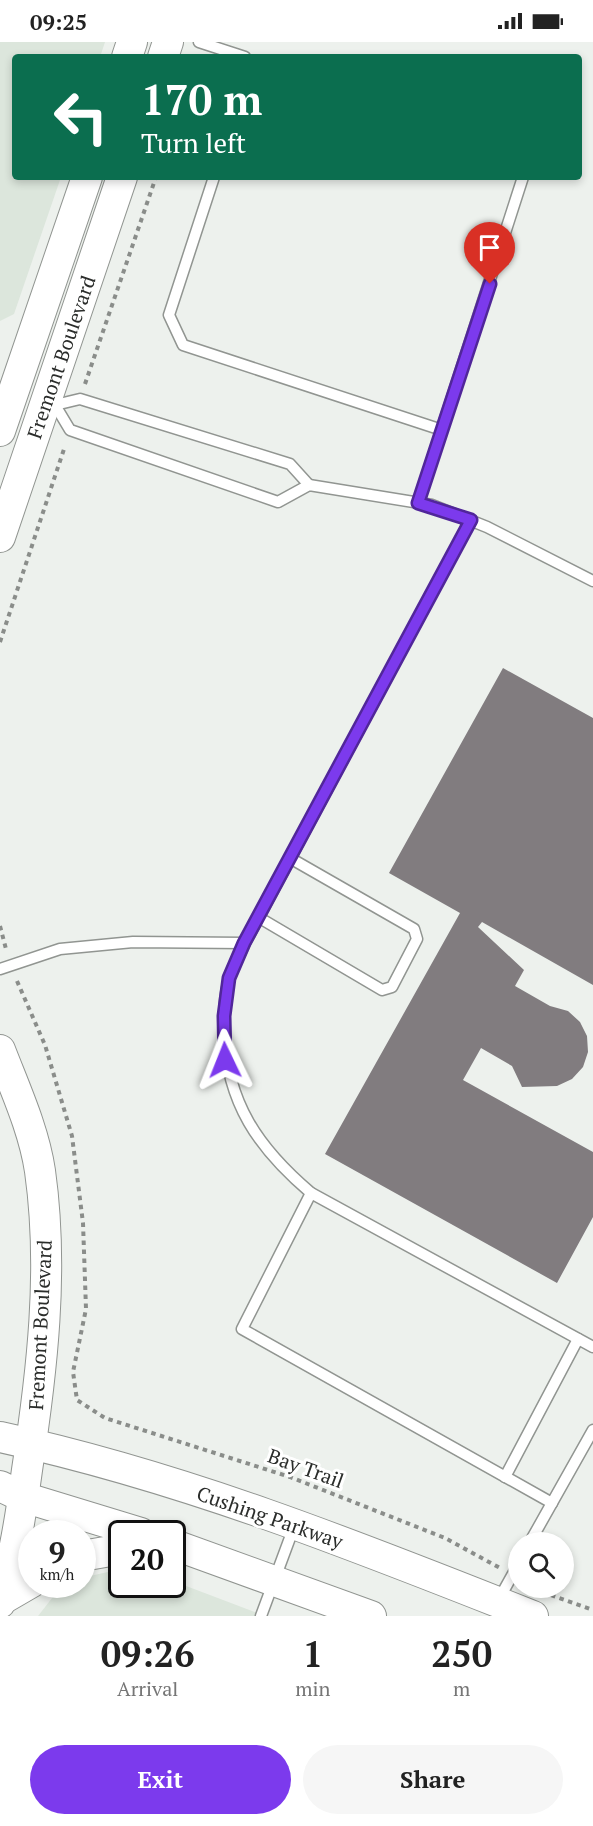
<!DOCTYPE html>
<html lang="en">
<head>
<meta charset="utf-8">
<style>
  body { margin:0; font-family:"PT Serif",serif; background:#f6f6f6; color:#222; height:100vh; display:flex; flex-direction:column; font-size:22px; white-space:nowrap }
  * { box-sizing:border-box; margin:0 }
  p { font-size:20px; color:#767676 }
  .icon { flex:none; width:33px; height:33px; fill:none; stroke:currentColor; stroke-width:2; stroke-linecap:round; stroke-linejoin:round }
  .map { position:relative; height:1574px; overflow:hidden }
  .sheet { display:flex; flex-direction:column; background:#fff; flex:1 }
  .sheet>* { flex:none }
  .banner { position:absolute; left:12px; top:12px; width:570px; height:126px; border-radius:6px; box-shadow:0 3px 9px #0003; background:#0b6e4f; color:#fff; overflow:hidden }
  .controls { position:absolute; left:508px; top:1490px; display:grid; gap:12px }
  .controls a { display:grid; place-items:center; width:66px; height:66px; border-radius:50%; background:#fff; box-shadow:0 3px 9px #0003; font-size:30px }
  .speed { position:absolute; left:18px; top:1478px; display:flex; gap:12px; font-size:30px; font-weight:700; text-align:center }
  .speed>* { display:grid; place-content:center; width:78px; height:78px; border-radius:50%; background:#fff; box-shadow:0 3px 9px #0003; line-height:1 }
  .speed small { font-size:15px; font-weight:400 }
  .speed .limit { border:3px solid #111; border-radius:9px; background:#fff; color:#111 }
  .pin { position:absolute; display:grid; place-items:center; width:51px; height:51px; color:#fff; margin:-62px -26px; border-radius:50% 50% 50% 0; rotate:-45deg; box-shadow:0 0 6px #0007 }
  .pin .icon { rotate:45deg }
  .me { position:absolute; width:66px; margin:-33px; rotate:358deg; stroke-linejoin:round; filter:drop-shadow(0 0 4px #0008) }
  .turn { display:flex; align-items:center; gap:21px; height:126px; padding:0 30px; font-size:27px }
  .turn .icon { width:78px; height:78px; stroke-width:2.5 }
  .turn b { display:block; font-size:42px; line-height:51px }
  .eta { display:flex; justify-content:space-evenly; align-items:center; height:102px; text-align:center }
  .eta b { font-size:36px; font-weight:700; line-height:42px }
  .cta { display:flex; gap:12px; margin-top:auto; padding:12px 30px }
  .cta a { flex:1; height:69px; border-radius:36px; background:#7c3aed; color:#fff; font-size:24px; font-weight:700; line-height:69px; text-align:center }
  .cta a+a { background:#f6f6f6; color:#222 }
  .status { display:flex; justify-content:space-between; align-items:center; height:42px; padding:0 30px; background:#fff; direction:ltr }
  .status svg { height:16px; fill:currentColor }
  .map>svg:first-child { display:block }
</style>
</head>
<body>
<div class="status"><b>09:25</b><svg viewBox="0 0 49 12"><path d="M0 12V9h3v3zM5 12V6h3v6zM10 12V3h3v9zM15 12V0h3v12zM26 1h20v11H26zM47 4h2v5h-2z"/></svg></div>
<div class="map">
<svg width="593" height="1574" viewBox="0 0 593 1574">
  <rect width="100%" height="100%" fill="#edf1ed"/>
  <!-- built -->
  <g fill="#dce6dc">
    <path d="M0 0H105L100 15H15V135H61L14 272 0 279Z"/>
    <path d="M121 1527 122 1542H172L173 1539 265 1574H38L56 1551 74 1542H82L83 1538 90 1534Z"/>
  </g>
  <!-- building -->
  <path fill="#817c7f" d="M503 626 593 676V943L482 880 478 885 524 928 515 944 550 964 568 969 580 980 587 994 588 1010 583 1025 572 1037 557 1044 522 1045 512 1024 481 1006 463 1038 593 1110V1175L557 1241 325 1112 460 871 389 831Z"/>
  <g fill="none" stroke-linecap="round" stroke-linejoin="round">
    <!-- service casing -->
    <g stroke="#919591" stroke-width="13">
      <g id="service">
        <path d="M199 0 245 15"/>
        <path d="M214 135 169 273 183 303 442 388"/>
        <path d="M50 361 55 363 70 388 278 460 309 443 432 463 487 485 593 539"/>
        <path d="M55 363 80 357 290 422 309 443"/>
        <path d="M418 461 523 135"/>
        <path d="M471 478 245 901C240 912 234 923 230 935 224 952 224 972 224 990 227 1061 258 1106 311 1151L593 1305"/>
        <path d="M258 875 382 948 392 945 417 897 414 887 290 816"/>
        <path d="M0 927 60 907 133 900 245 901"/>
        <path d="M311 1151 242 1287 552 1461"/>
        <path d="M505 1435 578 1297"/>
        <path d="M530 1500 593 1388"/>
        <path d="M499 1557 519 1521"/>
        <path d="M261 1574 294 1485"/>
      </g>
    </g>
    <!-- secondary casing -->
    <g stroke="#919591" stroke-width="32">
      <g id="secondary">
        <path d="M127 15 132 0"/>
        <path d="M163 15 168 0"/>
        <path d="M0 389 87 135"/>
        <path d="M0 495 122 135"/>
        <path d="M0 1008C15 1047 34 1088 40 1129 54 1228 42 1330 27 1428 21 1472 14 1519 0 1561"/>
        <path d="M0 1395C184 1435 359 1505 533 1574"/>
        <path d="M0 1444 23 1455 141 1491"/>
        <path d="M172 1502 371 1574"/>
        <path d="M82 1514 122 1507"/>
        <path d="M1 1558 32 1540"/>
      </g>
    </g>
    <!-- path -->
    <g stroke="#8a8d8a" stroke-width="4" stroke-dasharray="4.5 4.5" stroke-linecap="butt">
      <path d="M85 342 156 135"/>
      <path d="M0 600 65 404"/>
      <path d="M0 884 6 907"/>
      <path d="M17 939 45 1003 72 1094 83 1181 86 1267 73 1330 77 1358 105 1376 290 1435 445 1496 500 1526"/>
      <path d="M551 1553 593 1568"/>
    </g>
    <!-- service -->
    <use href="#service" stroke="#fff" stroke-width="10"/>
    <!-- secondary -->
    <use href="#secondary" stroke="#fff" stroke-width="30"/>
  </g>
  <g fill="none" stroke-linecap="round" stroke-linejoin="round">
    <!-- route casing -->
    <g stroke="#51269a" stroke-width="15">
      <path id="route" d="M225 1018 224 974 229 936 244 901 471 478 418 461 490 242"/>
    </g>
    <!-- route -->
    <use href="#route" stroke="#7c3aed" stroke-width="10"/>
  </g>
  <g text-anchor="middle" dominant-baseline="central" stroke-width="6" stroke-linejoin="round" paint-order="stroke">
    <!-- street labels -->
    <g font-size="20" fill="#2b2d2b" stroke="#fff">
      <text transform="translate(61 315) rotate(-71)">Fremont Boulevard</text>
      <text transform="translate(40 1283) rotate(-87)">Fremont Boulevard</text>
      <text transform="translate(306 1426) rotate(20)">Bay Trail</text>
      <text transform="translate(270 1475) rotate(19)">Cushing Parkway</text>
    </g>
  </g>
</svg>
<div class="controls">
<a><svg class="icon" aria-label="search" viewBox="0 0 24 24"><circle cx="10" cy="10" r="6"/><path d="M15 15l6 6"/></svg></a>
</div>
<div class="speed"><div>9<small>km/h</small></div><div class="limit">20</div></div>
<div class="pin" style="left:490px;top:242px;background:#d93025"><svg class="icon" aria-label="arrive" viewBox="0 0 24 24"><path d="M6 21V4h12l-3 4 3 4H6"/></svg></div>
<svg class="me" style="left:225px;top:1018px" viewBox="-20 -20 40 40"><path d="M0-17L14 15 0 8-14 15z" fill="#7c3aed" stroke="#fff" stroke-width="4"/></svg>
<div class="banner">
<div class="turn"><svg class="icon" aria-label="left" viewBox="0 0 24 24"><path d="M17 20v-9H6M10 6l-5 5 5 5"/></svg><div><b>170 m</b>Turn left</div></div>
</div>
</div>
<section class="sheet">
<div class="eta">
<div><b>09:26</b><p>Arrival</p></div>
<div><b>1</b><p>min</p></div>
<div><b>250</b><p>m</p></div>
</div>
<div class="cta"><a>Exit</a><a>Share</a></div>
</section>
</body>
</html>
